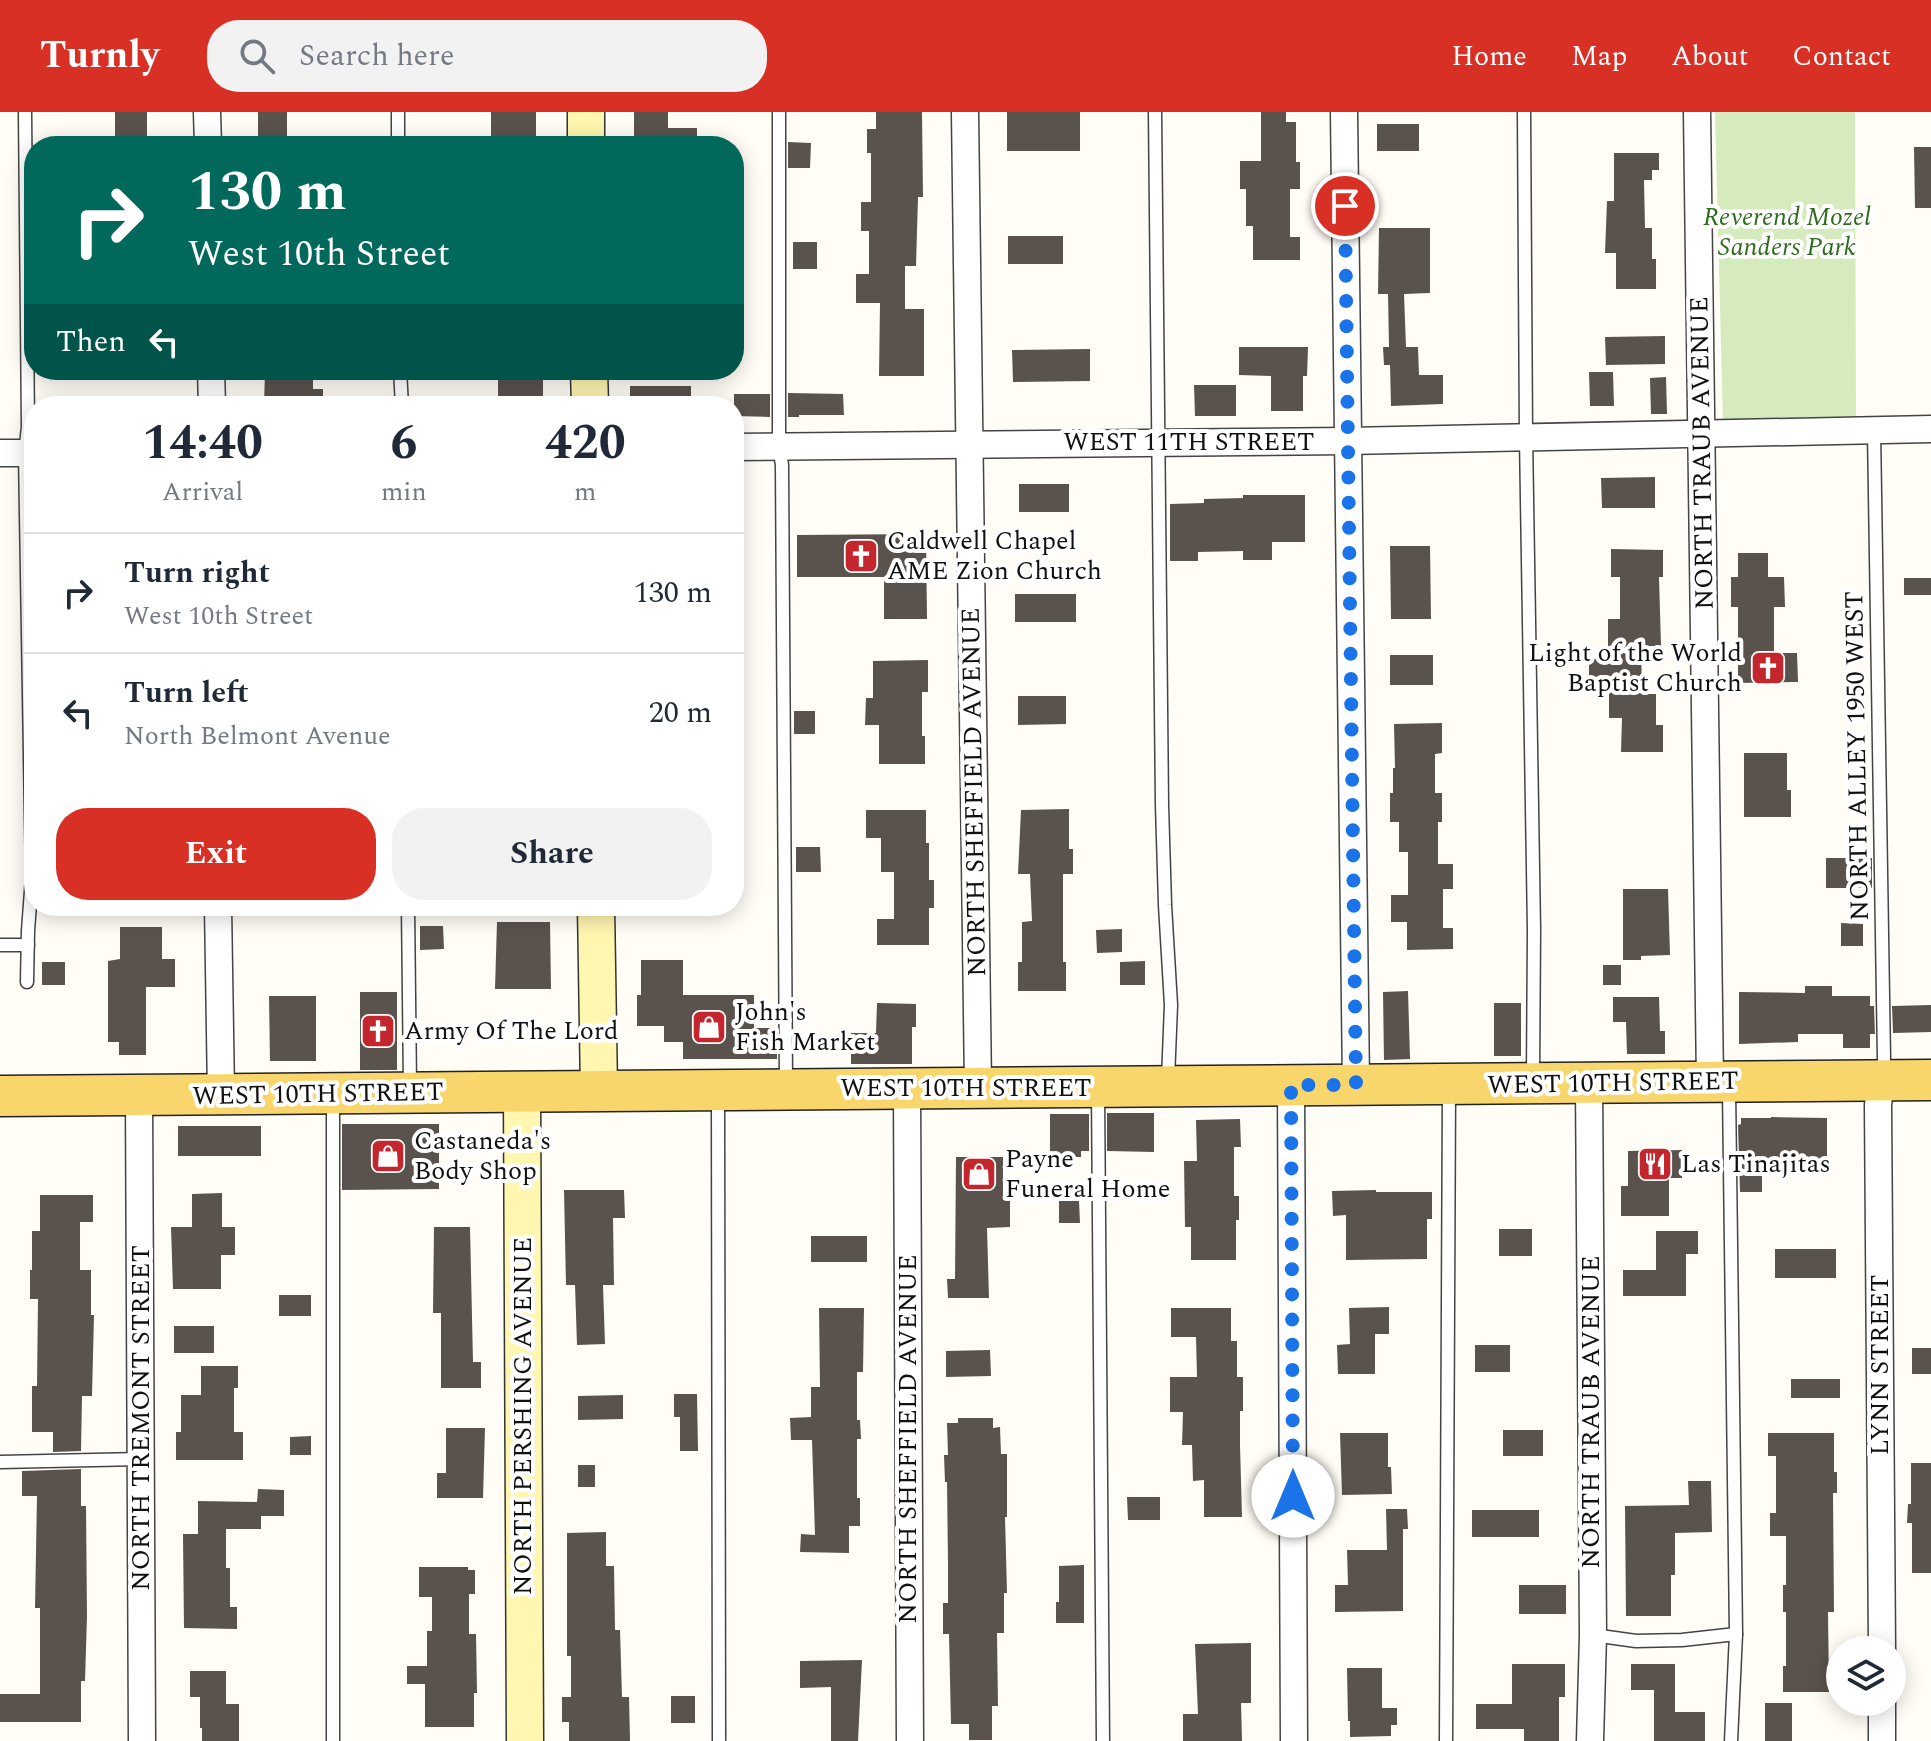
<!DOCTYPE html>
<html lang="en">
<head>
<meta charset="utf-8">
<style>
  body { margin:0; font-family:Spectral,serif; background:#f2f2f3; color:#1f2937; height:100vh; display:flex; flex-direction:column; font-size:30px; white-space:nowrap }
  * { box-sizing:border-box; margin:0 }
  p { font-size:26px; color:#747a83 }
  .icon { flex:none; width:44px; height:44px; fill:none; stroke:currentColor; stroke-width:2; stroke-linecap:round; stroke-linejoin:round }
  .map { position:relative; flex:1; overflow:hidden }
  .panel { position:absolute; left:24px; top:284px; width:720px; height:520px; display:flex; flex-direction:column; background:#fff; border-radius:32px; box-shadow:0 4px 20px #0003 }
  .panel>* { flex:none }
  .banner { position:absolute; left:24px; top:24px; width:720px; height:244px; border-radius:32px; box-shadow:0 4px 20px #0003; background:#00695c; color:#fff; overflow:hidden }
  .tools { position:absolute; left:1826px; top:1524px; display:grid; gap:16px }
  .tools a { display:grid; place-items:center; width:80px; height:80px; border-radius:50%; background:#fff; box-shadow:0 4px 20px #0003; font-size:40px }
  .pin { position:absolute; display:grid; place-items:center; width:68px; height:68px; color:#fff; margin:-34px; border:4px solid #fff; border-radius:50%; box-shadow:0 2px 8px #0007 }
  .me { position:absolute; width:88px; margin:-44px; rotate:0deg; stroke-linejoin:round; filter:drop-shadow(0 0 6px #0008) }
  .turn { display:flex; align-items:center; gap:28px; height:168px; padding:0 32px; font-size:36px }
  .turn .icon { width:104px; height:104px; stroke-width:2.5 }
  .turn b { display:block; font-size:56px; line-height:68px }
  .then { display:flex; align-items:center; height:76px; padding:0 32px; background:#0003; gap:16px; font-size:30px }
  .eta { display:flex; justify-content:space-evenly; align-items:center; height:136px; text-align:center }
  .eta b { font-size:48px; font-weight:700; line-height:56px }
  .button { display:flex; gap:16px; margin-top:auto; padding:16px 32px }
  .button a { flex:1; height:92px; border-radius:32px; background:#d93025; color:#fff; font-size:32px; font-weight:700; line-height:92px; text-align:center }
  .button a+a { background:#f2f2f3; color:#1f2937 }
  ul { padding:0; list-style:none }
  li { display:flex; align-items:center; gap:24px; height:120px; padding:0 32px; border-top:2px solid #e0e1e3 }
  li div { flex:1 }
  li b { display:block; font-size:30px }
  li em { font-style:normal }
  header { display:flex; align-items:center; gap:48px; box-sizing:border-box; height:112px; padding:0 40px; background:#d93025; color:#fff }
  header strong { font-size:38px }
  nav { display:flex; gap:44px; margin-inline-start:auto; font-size:28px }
  .search { width:560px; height:72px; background:#f2f2f3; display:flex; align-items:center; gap:20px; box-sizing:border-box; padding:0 28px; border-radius:32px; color:#747a83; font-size:30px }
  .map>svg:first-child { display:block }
</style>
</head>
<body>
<header>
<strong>Turnly</strong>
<div class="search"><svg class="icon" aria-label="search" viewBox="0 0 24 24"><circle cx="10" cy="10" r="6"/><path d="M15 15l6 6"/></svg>Search here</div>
<nav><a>Home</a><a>Map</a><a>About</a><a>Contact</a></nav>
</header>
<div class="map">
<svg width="1931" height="1629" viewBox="0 0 1931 1629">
  <rect width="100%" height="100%" fill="#fffdf5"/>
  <!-- green -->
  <path fill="#d5ebbd" d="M1715 0H1855L1856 308 1723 310Z"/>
  <!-- building -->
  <g fill="#5a524d">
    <rect x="115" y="0" width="32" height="34"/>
    <rect x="258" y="0" width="29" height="34"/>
    <rect x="491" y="0" width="45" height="34"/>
    <path d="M634 0H668V16H697V34H634Z"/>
    <path d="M876 0H922L923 85H918L916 154H905V197H924V264H879L880 191H856V162H869V119H861V90H871V41H867V17H876Z"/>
    <rect x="1007" y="0" width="73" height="39"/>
    <path d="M1261 0H1286V10H1296V50H1300V77H1290V125H1300V148H1253V114H1246V77H1240V49H1261Z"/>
    <rect x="1377" y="12" width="42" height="27"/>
    <path d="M788 30 811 31 810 56H788Z"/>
    <path d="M1914 35H1931V96H1915Z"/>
    <path d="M1614 41H1659V58H1652V68H1644L1645 116H1652V147H1656V177H1616V141H1605L1607 89H1614Z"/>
    <path d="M1379 116H1430V181L1404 182 1406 235H1418L1419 263H1443V292L1391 294 1390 253H1384L1383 235H1389L1388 182H1378Z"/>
    <rect x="1008" y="124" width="55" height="28"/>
    <rect x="793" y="130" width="24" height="27"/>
    <path d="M1665 224V252L1606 253 1605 225Z"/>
    <path d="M1239 235H1308L1307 264H1303V299H1271V264L1239 263Z"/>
    <path d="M1090 237V269L1013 270 1012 238Z"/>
    <path d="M265 258H313V277H323V294H264Z"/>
    <rect x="498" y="258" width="45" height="36"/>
    <path d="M1589 260H1613L1614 294H1590Z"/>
    <path d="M1666 265 1667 302H1651L1650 266Z"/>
    <path d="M1194 273H1236V304H1195Z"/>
    <rect x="630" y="274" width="61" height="20"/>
    <path d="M788 281 843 282 844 303H799V305H788Z"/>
    <path d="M734 282H770V305L734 304Z"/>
    <path d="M1655 365V396H1602L1601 366Z"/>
    <rect x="1019" y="372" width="50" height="28"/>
    <path d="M1243 383H1305V430H1272V448H1243V439L1198 440V449H1170V392L1204 391V387L1243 386Z"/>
    <path d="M926 422 927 507H884V465H797V423Z"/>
    <path d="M1390 434H1430L1431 507H1391Z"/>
    <path d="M1611 437 1663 438V465H1659L1661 534H1641L1642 582H1656V613H1663V640H1621L1622 606H1609V575L1589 576V547L1608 546V507H1620V465H1611Z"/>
    <path d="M1738 441H1768V465H1784L1785 495H1774V541H1797L1798 570 1738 571V495H1731V465H1738Z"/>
    <rect x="1904" y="466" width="27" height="17"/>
    <rect x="1015" y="482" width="61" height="28"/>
    <rect x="1390" y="543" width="43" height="30"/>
    <path d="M928 548V580H922V624H925V652H879V613H865L866 586H873V549Z"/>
    <path d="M1018 584H1066V612L1018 613Z"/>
    <rect x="794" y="599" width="21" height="23"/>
    <path d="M1442 611V641L1435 642V681H1442V710H1438V752H1453V777H1443V816H1453V837L1407 838V810H1391V783H1408V740H1399V710H1390V681H1393V656H1395L1394 612Z"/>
    <path d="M1744 641H1787V678H1791V705H1744Z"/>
    <path d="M1069 697V737H1073V762H1063V850H1066V879H1018V850H1022V810L1032 809 1030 762H1018L1021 698Z"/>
    <path d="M866 698H926V731H929V768H934V796H929V833H877V807H894V760H881V726H866Z"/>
    <path d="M796 735H820L821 760H796Z"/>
    <rect x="1826" y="746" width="46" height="30"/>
    <path d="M1623 777H1668L1670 843 1641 844V848H1623Z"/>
    <path d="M497 810H550L551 877H495Z"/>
    <path d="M1841 811 1863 812V834H1841Z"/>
    <path d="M420 814H443L444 837 420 838Z"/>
    <path d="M120 815H162V847H175V875H146V943H119V930H108V849L120 847Z"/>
    <path d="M1122 817V840L1097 841 1096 818Z"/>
    <path d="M641 848H683V883H754V916H777V947H683V930H664V914H637V883H641Z"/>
    <path d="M1145 849V873H1120V850Z"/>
    <rect x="42" y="850" width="23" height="23"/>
    <rect x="1603" y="853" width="18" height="20"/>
    <path d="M1805 874H1832V884H1870V894H1874L1875 922H1870V936H1843V922H1798V930L1739 932V880L1805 881Z"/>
    <path d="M1408 879 1410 947 1384 948 1383 880Z"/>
    <rect x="360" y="880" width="37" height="78"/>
    <path d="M269 884H316V949H270Z"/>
    <path d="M1613 885H1659L1660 919H1665V942H1627L1626 910H1613Z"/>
    <path d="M877 891 916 892V915H912V952H851V921H876Z"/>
    <rect x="1494" y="891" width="27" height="53"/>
    <path d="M1931 893V920L1893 921 1892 894Z"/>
    <path d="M1107 1001H1154V1040L1107 1039Z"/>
    <path d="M1050 1002H1089V1039H1081V1045H1050Z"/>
    <path d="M1771 1005 1827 1006V1058H1801V1056H1762V1080H1740L1738 1013 1741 1012V1006H1771Z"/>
    <path d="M1240 1007 1241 1035H1234V1084H1239V1108H1236V1148H1191V1115H1185L1184 1049H1197L1196 1008Z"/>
    <path d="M342 1012H439V1077L342 1078Z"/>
    <rect x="178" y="1014" width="83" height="30"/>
    <path d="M1682 1038V1066H1669V1104H1621V1074H1628V1039Z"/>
    <path d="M956 1045H1003V1088H1010V1115L987 1116 989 1186H948L947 1167H955Z"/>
    <path d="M564 1078H624L625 1106H613L614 1173H603L605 1232 577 1233 575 1173H566Z"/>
    <path d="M1376 1078V1080H1432V1107H1427V1147L1346 1148V1103L1333 1104 1332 1079Z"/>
    <path d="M222 1081V1115H235V1143H221V1177H173L171 1115H192V1082Z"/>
    <path d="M40 1083H93V1110H80V1158H91V1203H94L92 1284H82L81 1339 53 1340V1320H32V1274H37L38 1187H30V1158H32V1119H40Z"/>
    <path d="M1059 1089H1079L1080 1111H1059Z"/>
    <path d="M434 1115H470L473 1250H481V1276H441V1201H433Z"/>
    <rect x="1499" y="1117" width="33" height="27"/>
    <path d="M1656 1119H1698V1142H1686V1184H1623V1158H1656Z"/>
    <rect x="811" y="1124" width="56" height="26"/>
    <rect x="1775" y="1137" width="61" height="29"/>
    <rect x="279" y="1183" width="32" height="21"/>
    <path d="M1389 1195V1222H1375V1262H1338L1337 1233 1350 1232 1349 1196Z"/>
    <path d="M819 1196H864L863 1260H857V1308H860L861 1327H857V1386H860V1414H849V1441L800 1440 801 1422 815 1423 812 1328H791L790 1306 811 1305V1275H820Z"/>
    <path d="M1171 1196H1231V1229H1237V1265H1243V1299H1240V1333L1242 1405H1204V1368L1193 1369 1192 1333H1182L1183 1300H1170V1265H1197L1196 1225H1171Z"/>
    <rect x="174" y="1214" width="40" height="27"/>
    <rect x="1475" y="1233" width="35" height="27"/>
    <rect x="1912" y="1236" width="19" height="26"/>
    <path d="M990 1238 991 1264 946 1265V1239Z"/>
    <path d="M201 1254H238V1276H234V1320H243V1348H176V1320H181V1283H201Z"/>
    <rect x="1791" y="1267" width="49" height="19"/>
    <path d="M674 1282H697L698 1339H680V1305H674Z"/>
    <path d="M623 1283V1307L578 1308V1284Z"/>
    <path d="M958 1306H993V1316L1000 1315 1001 1342H1007V1405H1005L1007 1481H1004V1521H997L998 1594H992V1628H969V1612H951L949 1522H943V1491H948V1452L947 1370H945L944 1343H948L947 1311H958Z"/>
    <path d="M446 1316H485L483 1386H437V1361H446Z"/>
    <rect x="1503" y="1318" width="40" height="26"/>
    <path d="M1340 1321H1388V1355H1391L1392 1382 1342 1383Z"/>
    <path d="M1768 1321H1834V1360H1837V1381H1833L1834 1500H1828L1829 1580H1783V1554H1786V1500H1783V1473H1786V1424H1770V1401H1776V1344H1768Z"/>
    <path d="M311 1324V1343H290V1325Z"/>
    <path d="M1911 1351H1931V1461H1912V1411H1907L1908 1392H1911Z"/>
    <rect x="578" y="1353" width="17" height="22"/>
    <path d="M81 1357V1394H86L87 1504 85 1569H81V1610H0V1582H40V1496H35L37 1384H22V1359Z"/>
    <path d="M1688 1369H1711L1712 1420 1675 1421V1463H1671V1504H1626L1625 1394 1689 1393Z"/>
    <path d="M258 1377 284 1378V1404H261V1417H226V1456H230V1495H237V1517L184 1516 183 1422H198V1389L257 1390Z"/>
    <path d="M1127 1385H1160V1408H1128Z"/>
    <path d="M1386 1397H1407L1408 1417H1403V1499L1335 1500V1473H1348L1347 1438H1387Z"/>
    <rect x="1472" y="1398" width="67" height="27"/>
    <path d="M606 1420V1454H614L615 1518H620L622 1585H629L630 1629H569V1610H562V1585H571V1544H567V1421Z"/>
    <path d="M1084 1453V1511H1056V1490H1059V1454Z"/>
    <path d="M419 1455H468V1458H475V1482H469V1522H476L477 1581H474V1615H425V1572H407V1554H427V1519H432V1485H419Z"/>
    <rect x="1519" y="1473" width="47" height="29"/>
    <path d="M1251 1531V1591H1241L1242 1629H1183V1602H1198L1195 1532Z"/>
    <path d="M862 1548 858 1629H831V1575L800 1576V1549Z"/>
    <path d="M1512 1552H1565V1585H1559V1629H1524V1617H1476V1592H1512Z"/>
    <path d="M1631 1552H1675V1600H1705V1629H1654V1578H1631Z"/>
    <path d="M1347 1556H1382V1596H1397V1613H1391V1624L1350 1625V1609H1348Z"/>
    <path d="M190 1559H226V1592H239V1629H202V1616H200V1585H190Z"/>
    <rect x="671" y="1584" width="24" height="27"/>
    <rect x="1765" y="1591" width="27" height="38"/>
  </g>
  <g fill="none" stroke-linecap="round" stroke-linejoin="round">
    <!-- lane casing -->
    <g stroke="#444" stroke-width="15">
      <g id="lane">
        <path d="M25 0 28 315 25 341 32 765 28 819 27 870"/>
        <path d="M398 0V34"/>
        <path d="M779 0V334L782 353 786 973"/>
        <path d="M1155 0 1162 693 1165 793 1171 893 1168 967"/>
        <path d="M1524 0 1526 325 1534 818 1533 965"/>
        <path d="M400 258 402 294"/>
        <path d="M1874 319 1884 948 1882 961"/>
        <path d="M408 794 410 975"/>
        <path d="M0 833H28"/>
        <path d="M1729 977 1736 1522 1731 1629"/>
        <path d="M1098 978 1103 1629"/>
        <path d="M718 982 719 1629"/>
        <path d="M0 1350 141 1347"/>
        <path d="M1593 1523 1636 1529 1682 1528 1736 1522"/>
        <path d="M333 1629V988"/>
        <path d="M1446 1629 1449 976"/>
      </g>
    </g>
    <!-- street casing -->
    <g stroke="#444" stroke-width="29">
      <g id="street">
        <path d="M207 0 208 34"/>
        <path d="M965 0 978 976"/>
        <path d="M1344 0 1356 973"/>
        <path d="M1697 0 1710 970"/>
        <path d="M211 258 212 294"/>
        <path d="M734 335 1348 329 1931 317"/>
        <path d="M0 341H34"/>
        <path d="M218 794 221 982"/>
        <path d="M1881 969 1878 993 1882 1538"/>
        <path d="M1589 971 1593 1523 1590 1629"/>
        <path d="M1291 973 1294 1629"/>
        <path d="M907 977 910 1629"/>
        <path d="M139 983 142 1629"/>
        <path d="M1882 1590V1629"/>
      </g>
    </g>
    <!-- secondary casing -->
    <g stroke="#333" stroke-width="39">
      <g id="secondary">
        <path d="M586 0V34"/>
        <path d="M589 258 590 294"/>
        <path d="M596 794 599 979"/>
        <path d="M522 980 525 1629"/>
      </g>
    </g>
    <!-- primary casing -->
    <g stroke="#222" stroke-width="43">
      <path id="primary" d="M0 984 1931 968"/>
    </g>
    <!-- lane -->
    <use href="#lane" stroke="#fff" stroke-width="12"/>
    <!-- street -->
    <use href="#street" stroke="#fff" stroke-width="26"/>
    <!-- secondary -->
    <use href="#secondary" stroke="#fff6b0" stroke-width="36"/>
    <!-- primary -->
    <use href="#primary" stroke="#f9d66b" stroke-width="40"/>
  </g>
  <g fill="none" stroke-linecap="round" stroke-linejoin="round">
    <!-- route -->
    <path stroke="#1a73e8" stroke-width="14" stroke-dasharray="0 25.2" d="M1293 1384 1291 973H1356L1345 94"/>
  </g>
  <!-- icons -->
  <defs>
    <g id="church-square" transform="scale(1.8)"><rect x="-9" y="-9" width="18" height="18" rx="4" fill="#c4262e" stroke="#fff"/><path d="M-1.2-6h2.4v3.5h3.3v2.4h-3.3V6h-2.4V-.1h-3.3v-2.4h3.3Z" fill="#fff"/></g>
    <g id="shop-square" transform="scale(1.8)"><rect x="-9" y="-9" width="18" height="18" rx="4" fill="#c4262e" stroke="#fff"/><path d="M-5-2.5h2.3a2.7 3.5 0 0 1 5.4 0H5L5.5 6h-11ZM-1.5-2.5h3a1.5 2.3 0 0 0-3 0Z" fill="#fff"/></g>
    <g id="restaurant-square" transform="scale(1.8)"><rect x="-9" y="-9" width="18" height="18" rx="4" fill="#c4262e" stroke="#fff"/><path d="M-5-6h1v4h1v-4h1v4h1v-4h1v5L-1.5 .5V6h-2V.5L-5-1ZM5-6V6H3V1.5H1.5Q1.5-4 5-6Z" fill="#fff"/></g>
  </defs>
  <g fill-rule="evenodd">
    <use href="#church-square" x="861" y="444"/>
    <use href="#church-square" x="1768" y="556"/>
    <use href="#shop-square" x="709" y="915"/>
    <use href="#church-square" x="378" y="919"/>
    <use href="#shop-square" x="388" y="1044"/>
    <use href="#restaurant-square" x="1655" y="1052"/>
    <use href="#shop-square" x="979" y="1062"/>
  </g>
  <g text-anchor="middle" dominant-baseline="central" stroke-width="8" stroke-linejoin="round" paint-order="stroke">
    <!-- park labels -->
    <g font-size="26" font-style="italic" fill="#2f6b1f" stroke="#fff">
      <text x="1787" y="105">Reverend Mozel<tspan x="1787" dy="30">Sanders Park</tspan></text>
    </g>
    <!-- street labels -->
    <g font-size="26" fill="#111" stroke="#fff">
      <text x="1189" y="330">WEST 11TH STREET</text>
      <text transform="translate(1702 341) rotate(-91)">NORTH TRAUB AVENUE</text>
      <text transform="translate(1857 644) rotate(-91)">NORTH ALLEY 1950 WEST</text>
      <text transform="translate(974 680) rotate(-91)">NORTH SHEFFIELD AVENUE</text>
      <text transform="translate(1613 971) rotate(-1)">WEST 10TH STREET</text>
      <text x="966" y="976">WEST 10TH STREET</text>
      <text transform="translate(318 982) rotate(-1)">WEST 10TH STREET</text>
      <text transform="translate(1880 1253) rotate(-90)">LYNN STREET</text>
      <text transform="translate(1591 1300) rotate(-90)">NORTH TRAUB AVENUE</text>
      <text transform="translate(523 1304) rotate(-90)">NORTH PERSHING AVENUE</text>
      <text transform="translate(141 1306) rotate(-90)">NORTH TREMONT STREET</text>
      <text transform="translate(908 1327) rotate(-90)">NORTH SHEFFIELD AVENUE</text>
    </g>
    <!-- poi labels -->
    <g font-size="26" fill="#111" stroke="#fff" text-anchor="start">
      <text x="887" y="429">Caldwell Chapel<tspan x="887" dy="30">AME Zion Church</tspan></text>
      <text x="1742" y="541" text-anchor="end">Light of the World<tspan x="1742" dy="30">Baptist Church</tspan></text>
      <text x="735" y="900">John's<tspan x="735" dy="30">Fish Market</tspan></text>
      <text x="404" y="919">Army Of The Lord</text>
      <text x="414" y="1029">Castaneda's<tspan x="414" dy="30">Body Shop</tspan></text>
      <text x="1005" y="1047">Payne<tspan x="1005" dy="30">Funeral Home</tspan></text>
      <text x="1681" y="1052">Las Tinajitas</text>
    </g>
  </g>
</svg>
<div class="tools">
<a><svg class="icon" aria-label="layers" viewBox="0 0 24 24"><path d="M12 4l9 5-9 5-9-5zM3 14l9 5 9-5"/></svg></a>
</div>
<div class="pin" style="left:1345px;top:94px;background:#d93025"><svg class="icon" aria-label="arrive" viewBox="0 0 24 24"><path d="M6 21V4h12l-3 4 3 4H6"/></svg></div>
<svg class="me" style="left:1293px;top:1384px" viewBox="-20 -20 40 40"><circle r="19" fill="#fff"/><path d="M0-13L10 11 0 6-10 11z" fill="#1a73e8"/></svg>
<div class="banner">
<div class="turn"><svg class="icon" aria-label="right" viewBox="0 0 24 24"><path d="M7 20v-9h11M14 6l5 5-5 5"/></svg><div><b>130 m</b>West 10th Street</div></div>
<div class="then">Then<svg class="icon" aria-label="left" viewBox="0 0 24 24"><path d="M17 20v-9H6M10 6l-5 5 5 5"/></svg></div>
</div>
<section class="panel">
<div class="eta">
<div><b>14:40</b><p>Arrival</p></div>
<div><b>6</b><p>min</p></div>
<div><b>420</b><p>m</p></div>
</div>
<ul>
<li><svg class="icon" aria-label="right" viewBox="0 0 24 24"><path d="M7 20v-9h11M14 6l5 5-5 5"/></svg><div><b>Turn right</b><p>West 10th Street</p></div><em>130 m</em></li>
<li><svg class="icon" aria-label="left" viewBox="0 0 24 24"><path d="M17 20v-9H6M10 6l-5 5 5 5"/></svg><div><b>Turn left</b><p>North Belmont Avenue</p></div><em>20 m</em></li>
</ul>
<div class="button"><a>Exit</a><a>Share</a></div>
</section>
</div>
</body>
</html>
